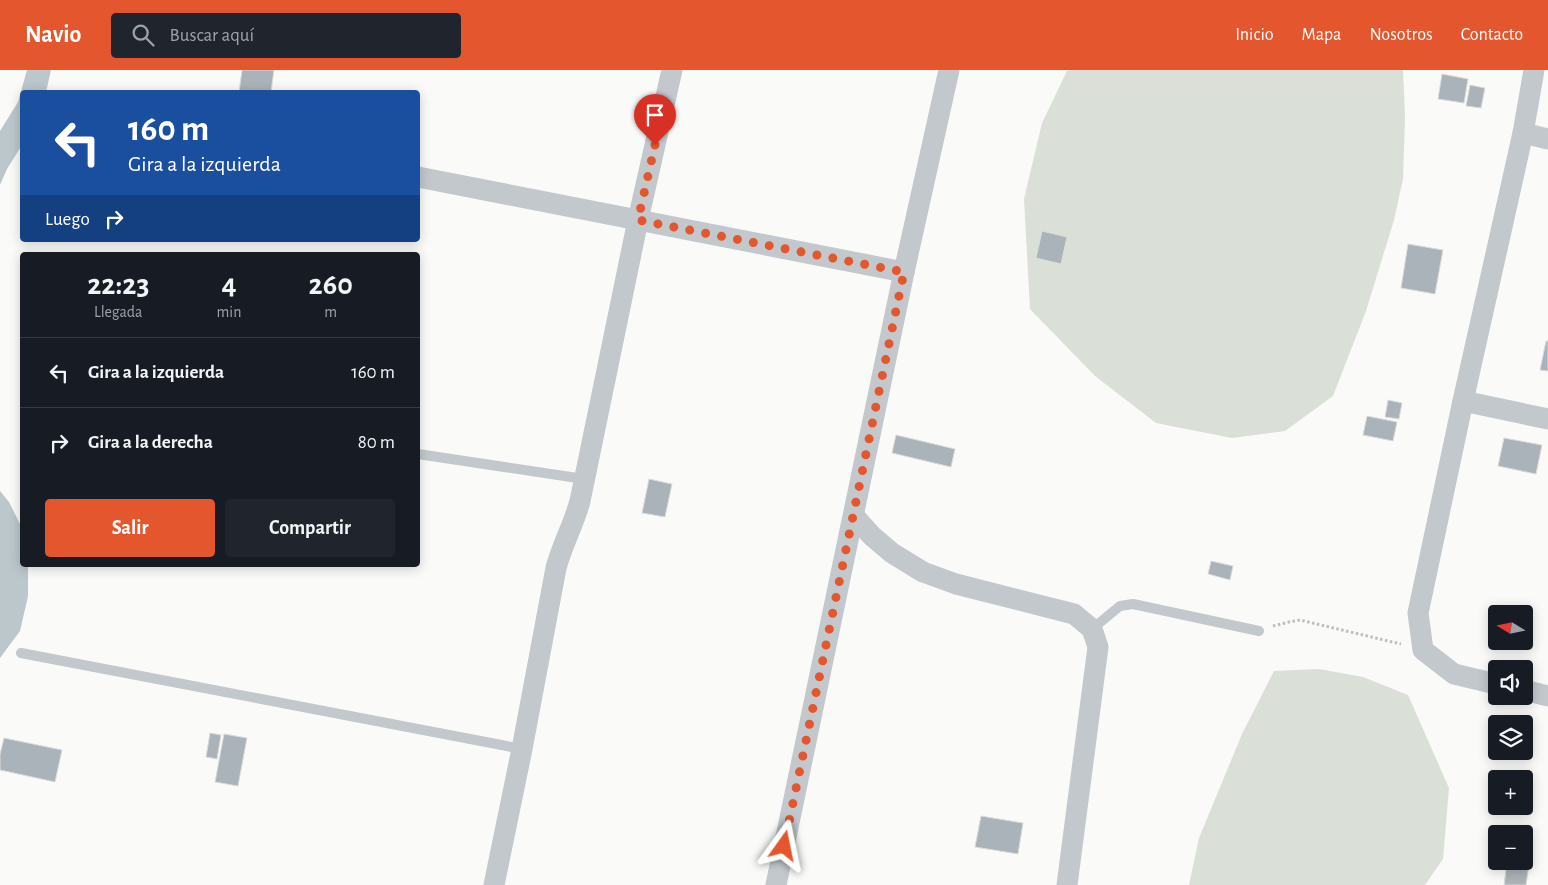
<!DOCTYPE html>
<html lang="es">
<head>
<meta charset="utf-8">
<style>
  body { margin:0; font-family:"Alegreya Sans",sans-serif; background:#20242c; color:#f1f3f6; height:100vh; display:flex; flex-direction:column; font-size:19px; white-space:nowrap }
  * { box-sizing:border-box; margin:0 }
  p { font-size:16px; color:#9ea1a6 }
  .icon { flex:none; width:28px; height:28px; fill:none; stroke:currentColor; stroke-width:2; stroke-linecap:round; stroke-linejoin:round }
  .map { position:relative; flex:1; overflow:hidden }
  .panel { position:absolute; left:20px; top:182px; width:400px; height:315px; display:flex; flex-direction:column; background:#171b24; border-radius:5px; box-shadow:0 2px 12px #0003 }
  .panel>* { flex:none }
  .hud { position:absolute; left:20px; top:20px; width:400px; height:152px; border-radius:5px; box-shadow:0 2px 12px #0003; background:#1a4fa0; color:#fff; overflow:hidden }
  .needle { width:32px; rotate:280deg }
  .fabs { position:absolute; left:1488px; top:535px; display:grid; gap:10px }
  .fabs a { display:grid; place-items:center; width:45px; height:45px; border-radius:5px; background:#171b24; box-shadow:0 2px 12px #0003; font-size:25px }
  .pin { position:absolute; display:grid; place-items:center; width:42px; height:42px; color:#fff; margin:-51px -21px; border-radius:50% 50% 50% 0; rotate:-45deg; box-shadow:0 0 5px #0007 }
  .pin .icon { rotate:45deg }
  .me { position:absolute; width:55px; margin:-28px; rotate:12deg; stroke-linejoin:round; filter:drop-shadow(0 0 4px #0008) }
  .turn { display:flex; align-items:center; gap:18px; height:105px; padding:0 25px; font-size:22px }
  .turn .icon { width:65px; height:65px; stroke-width:2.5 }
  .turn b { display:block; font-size:35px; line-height:42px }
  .then { display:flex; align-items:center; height:48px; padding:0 25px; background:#0003; gap:10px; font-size:19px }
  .eta { display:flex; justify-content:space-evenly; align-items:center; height:85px; text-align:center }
  .eta b { font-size:30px; font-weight:600; line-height:35px }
  .button { display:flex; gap:10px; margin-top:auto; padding:10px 25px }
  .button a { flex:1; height:58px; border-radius:5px; background:#e4572e; color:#fff; font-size:20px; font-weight:600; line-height:58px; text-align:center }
  .button a+a { background:#20242c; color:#f1f3f6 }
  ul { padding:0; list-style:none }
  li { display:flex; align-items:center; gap:15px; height:70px; padding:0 25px; border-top:1px solid #363941 }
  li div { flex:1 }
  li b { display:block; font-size:19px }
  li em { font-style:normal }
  header { display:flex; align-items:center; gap:30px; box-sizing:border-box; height:70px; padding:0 25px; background:#e4572e; color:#fff }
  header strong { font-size:24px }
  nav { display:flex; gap:28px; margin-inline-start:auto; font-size:18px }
  .search { width:350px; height:45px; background:#20242c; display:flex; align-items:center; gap:12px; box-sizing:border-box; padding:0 18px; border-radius:5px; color:#9ea1a6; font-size:19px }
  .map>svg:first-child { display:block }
</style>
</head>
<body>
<header>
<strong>Navio</strong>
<div class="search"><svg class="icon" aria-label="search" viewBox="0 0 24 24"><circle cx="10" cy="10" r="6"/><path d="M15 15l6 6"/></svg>Buscar aquí</div>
<nav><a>Inicio</a><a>Mapa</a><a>Nosotros</a><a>Contacto</a></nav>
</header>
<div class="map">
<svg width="1548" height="815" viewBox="0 0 1548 815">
  <rect width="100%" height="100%" fill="#fafaf8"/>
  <!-- green -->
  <g fill="#dadfd7">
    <path d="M1070 0H1403L1405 47 1403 109 1394 150 1366 241 1333 326 1285 361 1232 368 1156 353 1095 306 1030 239 1024 129 1042 53 1067 1Z"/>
    <path d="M1319 599 1363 607 1408 625 1449 718 1443 789 1425 815H1189L1199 768 1242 664 1274 601Z"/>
  </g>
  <!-- water -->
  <g fill="#bbc7cb">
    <path d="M27 0H51L46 22H22V75L7 99 0 115V61L18 32Z"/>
    <path d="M0 421 9 432 22 458V495H28V526L20 561 0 588Z"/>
  </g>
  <!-- building -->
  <g fill="#aab3b9" stroke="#dcdcda">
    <path d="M242 0H274L271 22H239Z"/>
    <path d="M1442 4 1468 9 1464 33 1438 29Z"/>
    <path d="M1470 15 1485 18 1481 38 1466 36Z"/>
    <path d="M1042 161 1067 167 1061 194 1036 188Z"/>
    <path d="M1408 174 1443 180 1435 224 1401 218Z"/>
    <path d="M1546 271H1548V301L1540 300Z"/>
    <path d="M1388 330 1402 333 1399 349 1385 347Z"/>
    <path d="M1367 346 1397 352 1393 371 1363 365Z"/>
    <path d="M896 365 955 379 951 397 892 383Z"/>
    <path d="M1504 368 1542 375 1536 404 1498 396Z"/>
    <path d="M649 409 672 414 665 447 642 443Z"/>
    <path d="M1211 491 1233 496 1230 510 1208 504Z"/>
    <path d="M210 663 221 665 217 689 206 687Z"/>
    <path d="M224 664 247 668 238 716 215 712Z"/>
    <path d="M4 668 62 680 55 712 0 700V684Z"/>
    <path d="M981 746 1023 753 1018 784 975 777Z"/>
    <path d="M1507 792 1529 795 1526 815H1504Z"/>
  </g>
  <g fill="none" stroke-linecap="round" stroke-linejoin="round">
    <!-- path -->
    <path stroke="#bbbfc2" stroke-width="3" stroke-dasharray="2.5 2.5" stroke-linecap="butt" d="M1273 556 1289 552 1300 550 1401 574"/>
    <!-- service -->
    <g stroke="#c3c8cc" stroke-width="10">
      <path d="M418 384 584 409"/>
      <path d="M1092 559 1120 536 1133 534 1259 561"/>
      <path d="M21 583 522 679"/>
    </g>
    <!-- minor -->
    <g stroke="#c3c8cc" stroke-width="21">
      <path d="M1523 63 1548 69"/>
      <path d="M418 107 904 202"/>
      <path d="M1463 331 1548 349"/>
      <path d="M854 446 872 466 892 483 923 502 956 514 1074 544 1092 559 1098 577 1067 815"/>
      <path d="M1496 614 1454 604 1423 580 1418 543 1463 331 1523 63 1534 0"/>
      <path d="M1524 620 1548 626"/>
      <path d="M494 815 522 679 556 498C562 475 574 454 580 431L638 150 672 0"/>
      <path d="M776 815 904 202 949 0"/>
    </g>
  </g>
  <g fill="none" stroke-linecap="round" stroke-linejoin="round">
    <!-- route -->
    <path stroke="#e4572e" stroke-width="9" stroke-dasharray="0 16.2" d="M655 75 638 150 904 202 784 776"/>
  </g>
</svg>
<div class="fabs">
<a><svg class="needle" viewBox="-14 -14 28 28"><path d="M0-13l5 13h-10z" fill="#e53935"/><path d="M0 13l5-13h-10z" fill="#9ea1a6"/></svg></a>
<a><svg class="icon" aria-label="sound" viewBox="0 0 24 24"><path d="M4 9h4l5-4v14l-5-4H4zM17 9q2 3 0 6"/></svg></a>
<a><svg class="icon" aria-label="layers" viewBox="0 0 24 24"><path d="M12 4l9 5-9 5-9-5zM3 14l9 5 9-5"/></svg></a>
<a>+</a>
<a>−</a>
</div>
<div class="pin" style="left:655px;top:75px;background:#d93025"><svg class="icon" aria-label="arrive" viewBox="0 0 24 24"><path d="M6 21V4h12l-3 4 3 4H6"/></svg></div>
<svg class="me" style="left:784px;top:776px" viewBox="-20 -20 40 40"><path d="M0-17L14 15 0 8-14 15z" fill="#e4572e" stroke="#fff" stroke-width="4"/></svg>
<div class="hud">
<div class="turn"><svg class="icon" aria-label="left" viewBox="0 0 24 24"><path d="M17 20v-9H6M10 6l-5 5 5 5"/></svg><div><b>160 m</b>Gira a la izquierda</div></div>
<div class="then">Luego<svg class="icon" aria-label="right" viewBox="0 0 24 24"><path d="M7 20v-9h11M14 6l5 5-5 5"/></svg></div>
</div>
<section class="panel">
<div class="eta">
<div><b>22:23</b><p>Llegada</p></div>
<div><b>4</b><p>min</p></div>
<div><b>260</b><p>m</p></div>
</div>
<ul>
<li><svg class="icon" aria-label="left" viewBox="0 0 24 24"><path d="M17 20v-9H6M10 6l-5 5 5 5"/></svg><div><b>Gira a la izquierda</b></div><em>160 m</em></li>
<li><svg class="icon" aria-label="right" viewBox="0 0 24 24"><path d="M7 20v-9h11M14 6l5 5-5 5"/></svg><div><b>Gira a la derecha</b></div><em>80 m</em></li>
</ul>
<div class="button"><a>Salir</a><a>Compartir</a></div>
</section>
</div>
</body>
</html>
